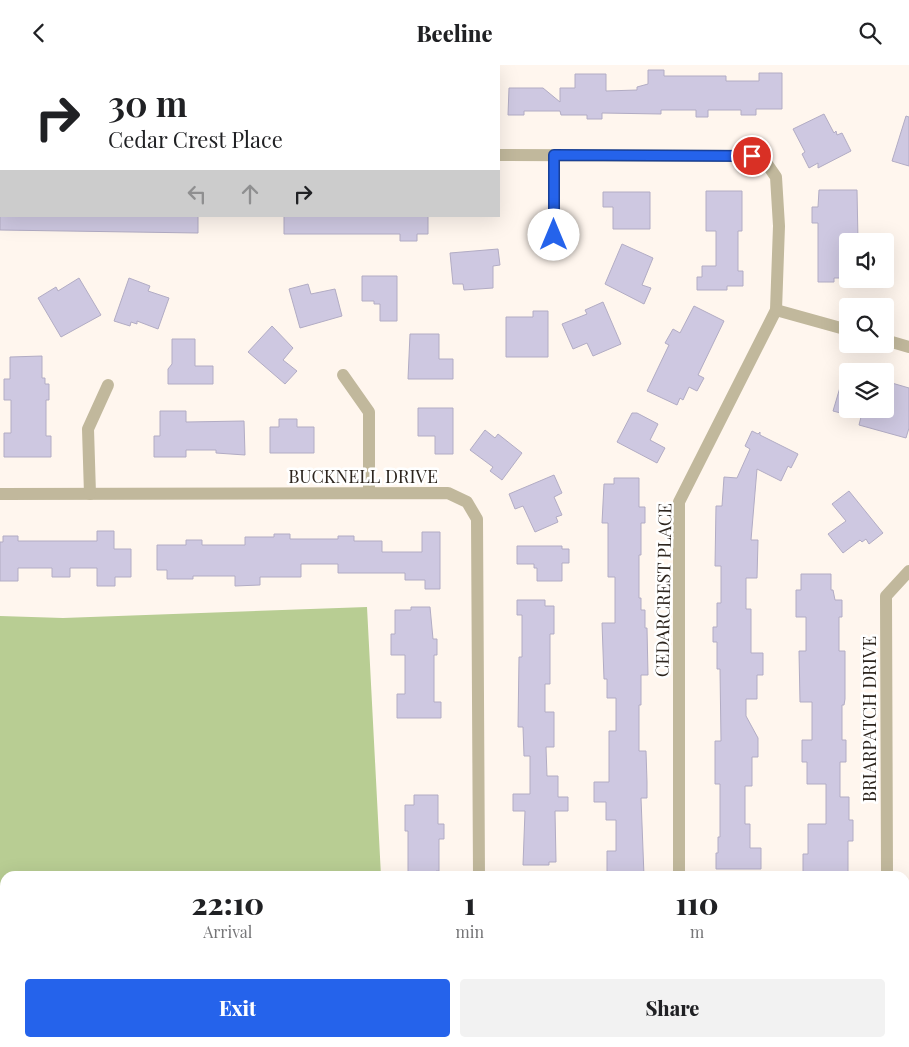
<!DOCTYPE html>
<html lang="en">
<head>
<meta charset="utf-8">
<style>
  body { margin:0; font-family:"Playfair Display",serif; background:#f2f2f2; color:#202124; height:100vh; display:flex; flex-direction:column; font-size:19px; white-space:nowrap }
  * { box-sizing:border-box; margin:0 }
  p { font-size:16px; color:#757577 }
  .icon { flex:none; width:28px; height:28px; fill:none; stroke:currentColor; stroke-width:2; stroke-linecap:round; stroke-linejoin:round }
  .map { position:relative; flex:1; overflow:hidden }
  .drawer { position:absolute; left:0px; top:806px; width:910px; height:176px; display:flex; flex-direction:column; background:#fff; border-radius:15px 15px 0 0; box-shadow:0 5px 20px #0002 }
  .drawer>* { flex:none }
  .top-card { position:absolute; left:0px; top:0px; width:500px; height:152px; box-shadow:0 5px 20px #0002; background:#fff; color:#202124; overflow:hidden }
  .buttons { position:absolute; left:839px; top:168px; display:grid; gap:10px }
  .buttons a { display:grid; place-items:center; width:55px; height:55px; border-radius:5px; background:#fff; box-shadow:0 5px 20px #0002; font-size:25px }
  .pin { position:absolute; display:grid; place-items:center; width:42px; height:42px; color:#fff; margin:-21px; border:2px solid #fff; border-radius:50%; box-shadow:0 1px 5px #0007 }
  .me { position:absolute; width:55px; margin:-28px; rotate:0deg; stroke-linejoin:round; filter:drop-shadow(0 0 4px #0008) }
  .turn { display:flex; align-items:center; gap:18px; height:105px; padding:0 25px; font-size:22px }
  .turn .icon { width:65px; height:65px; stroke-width:2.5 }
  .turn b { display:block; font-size:35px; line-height:42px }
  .lanes { display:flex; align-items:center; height:48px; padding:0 25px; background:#0003; justify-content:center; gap:25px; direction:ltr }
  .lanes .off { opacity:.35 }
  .eta { display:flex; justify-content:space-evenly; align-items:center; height:85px; text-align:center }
  .eta b { font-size:30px; font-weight:800; line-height:35px }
  .action { display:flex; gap:10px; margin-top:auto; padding:10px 25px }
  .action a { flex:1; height:58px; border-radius:5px; background:#2563eb; color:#fff; font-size:20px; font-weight:800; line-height:58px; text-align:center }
  .action a+a { background:#f2f2f2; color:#202124 }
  header { display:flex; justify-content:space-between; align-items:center; height:65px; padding:0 25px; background:#fff; font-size:22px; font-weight:800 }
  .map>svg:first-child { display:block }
</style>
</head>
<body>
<header><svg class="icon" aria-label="back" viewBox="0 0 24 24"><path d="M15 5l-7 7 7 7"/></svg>Beeline<svg class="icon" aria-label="search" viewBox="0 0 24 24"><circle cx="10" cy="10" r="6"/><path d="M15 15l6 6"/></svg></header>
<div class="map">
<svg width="909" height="982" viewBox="0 0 909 982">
  <rect width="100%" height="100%" fill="#fff6ee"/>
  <!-- green -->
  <path fill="#b8cd93" d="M367 542 381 811H5V978H310L309 982H0V551L63 553Z"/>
  <!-- building -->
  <g fill="#cec8e1" stroke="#b2acc4">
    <path d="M648 5H664V11H726V16H759V8H782V44H756V50H741V45H708V52H696V45H661V49L602 48V54H587V50H561L560 46H524V50H508L509 23H543L560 37V23H575V9H606V26L637 25V22L648 19Z"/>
    <path d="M824 49 834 68 836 66 837 70 842 68 851 86 818 103V98L809 103 802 89 805 87 793 64Z"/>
    <path d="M906 51 909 52V101L892 96Z"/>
    <path d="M819 125H857L858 176H848V213H834V217H818V158H812V142H818Z"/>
    <path d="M706 126H742V166H738V206H743V221H727V225H697V212H702V201H716V166H706Z"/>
    <path d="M603 127H650V164H613V142H603Z"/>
    <path d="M0 151H198V168L0 165Z"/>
    <path d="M284 151H428V169H417V176H400V169H284Z"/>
    <path d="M622 179 653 193 642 220 651 223 644 239 605 219Z"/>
    <path d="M498 184 500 200 493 201V223L464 225 463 219H453L450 188Z"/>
    <path d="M362 211H397V256H380V239H374V236H362Z"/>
    <path d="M79 213 101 250 61 272 38 233 56 222 58 226Z"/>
    <path d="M129 213 150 221 148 226 169 233 158 264 137 256V259L131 257 130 261 114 256Z"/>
    <path d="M308 219 311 229 335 224 342 251 300 263 289 224Z"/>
    <path d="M603 237 621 279 593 291 587 278 573 284 562 259 587 249 585 245Z"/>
    <path d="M694 241 724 256 698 310 704 313 697 326 689 322 683 335 680 333 677 340 647 326 669 280 665 278 673 264 680 268Z"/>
    <path d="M533 246H548V292H506V252H533Z"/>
    <path d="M272 261 293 283 283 295 297 306 285 319 248 287Z"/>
    <path d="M410 269H439V294H453V314H408Z"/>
    <path d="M172 274H195V301H213V319H168V304L172 299Z"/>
    <path d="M42 291V313H45V319H49V335H46V371H51V392H4V368H11V335H4V314H10V292Z"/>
    <path d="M844 309 848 310V350L833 346Z"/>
    <path d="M885 316 909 323V363L906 373 859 360 863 344H885Z"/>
    <path d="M418 343H453V389H435V371H418Z"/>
    <path d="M160 346H186V357L244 356 245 390 216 388V385H186V392H154V371H160Z"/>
    <path d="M632 348H637L658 359 650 375 665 383 657 398 617 377Z"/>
    <path d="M279 354H297V362H314V388H270V362H279Z"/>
    <path d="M485 365 495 373 498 369 522 388 502 415 490 406 493 402 470 385Z"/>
    <path d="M752 366 758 369 760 367V370L798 389 791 403 788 401 781 416 757 404 751 475H758L757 513H746V544H751V588H763V610H757V634H746V651L758 673V692H752V721H745V759H750V783H761V804H716V788H718V772H720V719H715V676H721L720 604H717V577H713V562H717V538H721V501H715L716 441H722L724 412 737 413 750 384 745 381Z"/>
    <path d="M554 410 562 428 554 432 562 450 556 452 558 457 535 467 523 441 515 444 509 429Z"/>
    <path d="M614 413H639V442H645V458H641V490H639V533H641V545H645V563H647L648 610H641V640H639V686H646L647 717V733H641L644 811H607V786H616V755H606V737H594V717H609V666H616V633H607V614H604L602 558H615V512H608V458H602L604 419H614Z"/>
    <path d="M849 426 883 468 869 479 866 474 862 477 860 475 843 488 828 469 846 456 832 439Z"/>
    <path d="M97 466H114V484H131V512H115V521H97V503H70V512H52V503H18V516H0V477H3V471H18V476H97Z"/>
    <path d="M422 467H440V524H425V515H405V508H338V499H301V512H260V520L235 521V511H193V514H167V505H157V480H186V475H202V480H245V472H274V469H290V474H338V471H354V476H382V487H422Z"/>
    <path d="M517 481H562V484H569V498H562V516H537V503H534V499H517Z"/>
    <path d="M801 509H831V525H833L835 535H842V552H839V586H845V634L844 640H842V675H846V697H840V732H849V755H853V776H848V810H803V789H808V759H826V719H807V697H802V675H812V637H800L799 586H806V552H796V525H801Z"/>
    <path d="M517 535H545V541H554V569H550V619H545V647H554V682H546L547 711H558V732H568V746H555L556 797H549V800H523L525 746H513V729H530V691H524L523 662H518L519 592H522V550H517Z"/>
    <path d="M411 542H430L433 574H437V590H434V637H441V653H397V629H405V590H391V569H395V545H411Z"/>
    <path d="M414 730H438V759H444V774H439V806H436V811H408V766H405V740H414Z"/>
  </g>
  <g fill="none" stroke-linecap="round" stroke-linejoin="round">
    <!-- street -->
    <g stroke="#c1b89c" stroke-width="12">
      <path d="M499 90 752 91 767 99 776 112 779 161 776 245 679 437V811"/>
      <path d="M554 90V189"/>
      <path d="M0 91H1"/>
      <path d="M776 245 848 265"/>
      <path d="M885 275 909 282"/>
      <path d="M343 310 369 347V428"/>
      <path d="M0 429 448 428 467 437 477 454 479 811"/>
      <path d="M90 429 88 364 108 320"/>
      <path d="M887 811 886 531 909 506"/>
      <path d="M611 978 627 982"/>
      <path d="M679 978V982"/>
      <path d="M887 978V982"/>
    </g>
  </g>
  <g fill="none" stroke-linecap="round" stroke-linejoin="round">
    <!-- route casing -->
    <g stroke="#184099" stroke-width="12">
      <path id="route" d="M554 170V90L752 91"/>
    </g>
    <!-- route -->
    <use href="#route" stroke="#2563eb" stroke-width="9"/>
  </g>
  <g text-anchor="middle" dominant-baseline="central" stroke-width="5" stroke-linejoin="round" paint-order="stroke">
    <!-- street labels -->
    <g font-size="18" fill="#2d251e" stroke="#fff">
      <text x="363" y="411">BUCKNELL DRIVE</text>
      <text transform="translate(663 525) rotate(-89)">CEDARCREST PLACE</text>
      <text transform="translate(869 654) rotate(-90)">BRIARPATCH DRIVE</text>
    </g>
  </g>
</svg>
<div class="buttons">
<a><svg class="icon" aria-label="sound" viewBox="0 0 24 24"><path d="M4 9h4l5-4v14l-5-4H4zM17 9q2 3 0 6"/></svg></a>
<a><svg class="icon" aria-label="search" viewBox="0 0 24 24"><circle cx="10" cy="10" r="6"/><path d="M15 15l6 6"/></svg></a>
<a><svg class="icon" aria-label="layers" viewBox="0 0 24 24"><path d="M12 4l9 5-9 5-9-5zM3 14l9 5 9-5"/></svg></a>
</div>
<div class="pin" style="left:752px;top:91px;background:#d93025"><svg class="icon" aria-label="arrive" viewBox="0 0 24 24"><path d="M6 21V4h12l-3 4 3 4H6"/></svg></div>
<svg class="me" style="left:554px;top:170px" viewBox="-20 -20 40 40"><circle r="19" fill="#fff"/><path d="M0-13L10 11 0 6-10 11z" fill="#2563eb"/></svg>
<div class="top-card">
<div class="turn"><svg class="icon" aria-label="right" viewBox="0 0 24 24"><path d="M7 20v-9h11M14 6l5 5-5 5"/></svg><div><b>30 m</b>Cedar Crest Place</div></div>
<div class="lanes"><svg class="icon off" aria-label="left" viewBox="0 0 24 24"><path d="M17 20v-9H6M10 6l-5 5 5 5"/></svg><svg class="icon off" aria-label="ahead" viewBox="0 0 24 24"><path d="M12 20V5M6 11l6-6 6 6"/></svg><svg class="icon" aria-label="right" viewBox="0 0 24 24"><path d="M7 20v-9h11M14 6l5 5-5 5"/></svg></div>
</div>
<section class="drawer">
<div class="eta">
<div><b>22:10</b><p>Arrival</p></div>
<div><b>1</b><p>min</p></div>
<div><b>110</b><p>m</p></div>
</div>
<div class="action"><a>Exit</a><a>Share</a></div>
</section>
</div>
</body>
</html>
